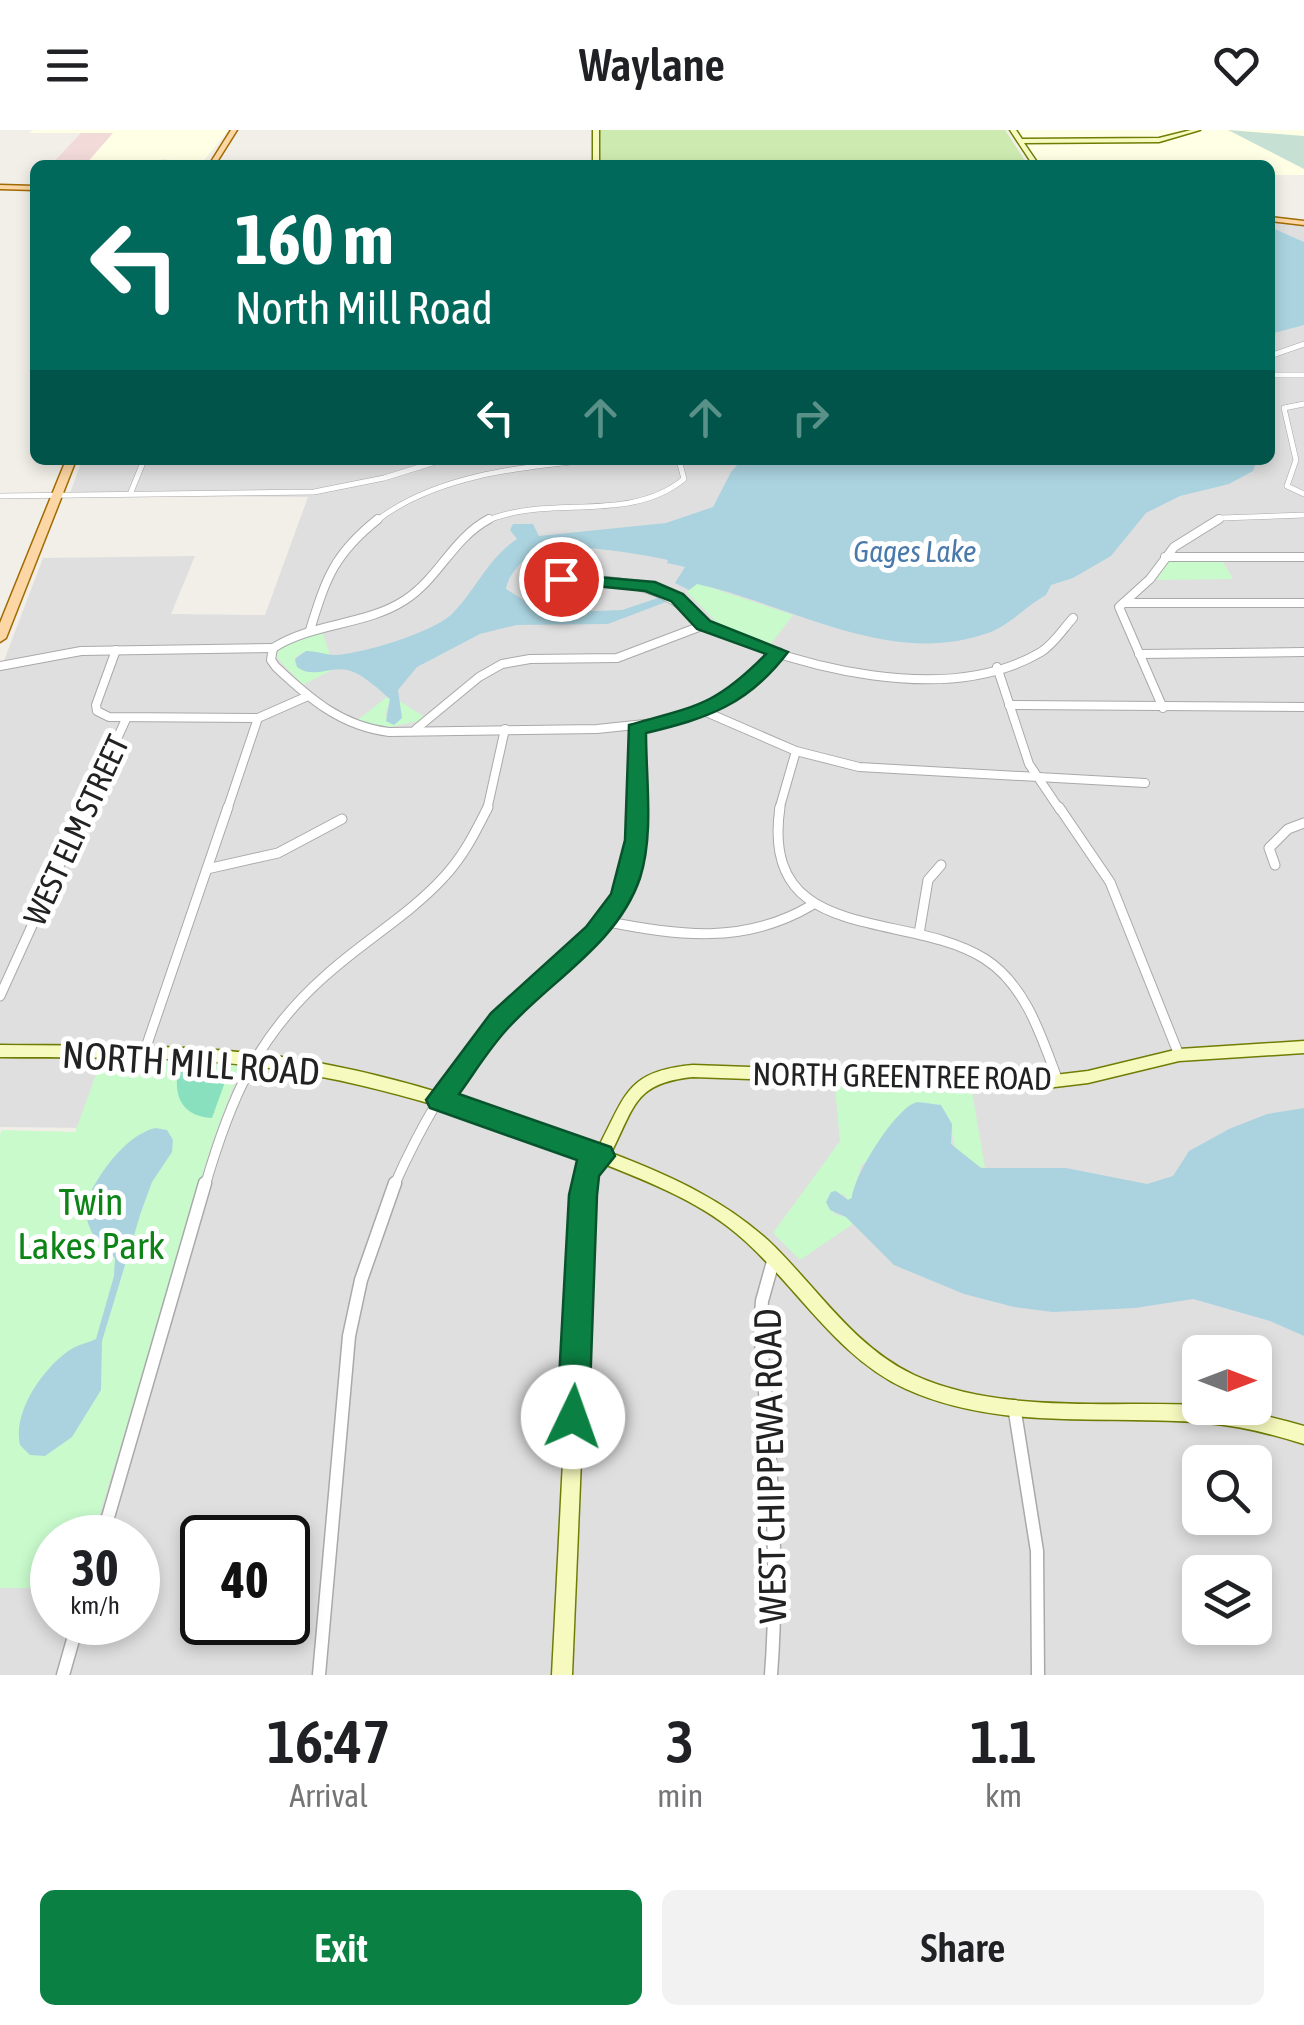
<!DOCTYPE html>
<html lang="en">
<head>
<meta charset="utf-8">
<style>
  body { margin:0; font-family:"Asap Condensed",sans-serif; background:#f2f2f2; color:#202124; height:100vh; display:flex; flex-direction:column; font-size:38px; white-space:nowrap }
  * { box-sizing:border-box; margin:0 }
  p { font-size:32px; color:#757577 }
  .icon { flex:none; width:55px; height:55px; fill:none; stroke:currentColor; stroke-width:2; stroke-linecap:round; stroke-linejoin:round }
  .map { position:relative; height:1545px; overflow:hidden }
  .sheet { display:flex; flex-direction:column; background:#fff; flex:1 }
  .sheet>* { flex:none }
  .guide { position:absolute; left:30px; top:30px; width:1245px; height:305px; border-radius:15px; box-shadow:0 5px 15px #0003; background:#00695c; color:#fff; overflow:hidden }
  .needle { width:65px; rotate:90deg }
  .buttons { position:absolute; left:1182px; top:1205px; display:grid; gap:20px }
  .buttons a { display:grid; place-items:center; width:90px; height:90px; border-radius:15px; background:#fff; box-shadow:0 5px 15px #0003; font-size:50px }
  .speed { position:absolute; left:30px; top:1385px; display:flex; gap:20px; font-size:50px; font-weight:700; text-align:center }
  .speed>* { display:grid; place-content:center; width:130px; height:130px; border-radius:50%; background:#fff; box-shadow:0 5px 15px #0003; line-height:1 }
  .speed small { font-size:25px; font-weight:400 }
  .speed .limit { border:5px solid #111; border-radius:15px; background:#fff; color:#111 }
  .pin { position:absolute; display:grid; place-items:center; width:85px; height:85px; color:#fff; margin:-42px; border:5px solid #fff; border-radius:50%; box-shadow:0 2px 10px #0007 }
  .me { position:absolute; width:110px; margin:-55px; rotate:3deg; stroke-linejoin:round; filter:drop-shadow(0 0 8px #0008) }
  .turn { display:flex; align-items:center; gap:35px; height:210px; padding:0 40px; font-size:45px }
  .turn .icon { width:130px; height:130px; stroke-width:2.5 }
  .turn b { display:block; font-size:70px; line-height:85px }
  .lanes { display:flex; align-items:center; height:95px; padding:0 40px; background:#0003; justify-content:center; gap:50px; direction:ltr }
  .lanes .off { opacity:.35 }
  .eta { display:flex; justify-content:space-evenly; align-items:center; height:170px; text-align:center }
  .eta b { font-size:60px; font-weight:600; line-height:70px }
  .primary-button { display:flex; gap:20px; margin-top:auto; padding:20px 40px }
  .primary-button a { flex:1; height:115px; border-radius:15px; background:#0b8043; color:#fff; font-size:40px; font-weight:600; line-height:115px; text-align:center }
  .primary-button a+a { background:#f2f2f2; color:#202124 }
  header { display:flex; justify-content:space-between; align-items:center; height:130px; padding:0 40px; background:#fff; font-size:45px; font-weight:600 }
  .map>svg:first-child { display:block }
</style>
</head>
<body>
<header><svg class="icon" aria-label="menu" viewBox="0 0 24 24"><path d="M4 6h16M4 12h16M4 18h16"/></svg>Waylane<svg class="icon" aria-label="heart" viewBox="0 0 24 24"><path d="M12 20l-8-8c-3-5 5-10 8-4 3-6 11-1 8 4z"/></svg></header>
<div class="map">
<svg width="1304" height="1545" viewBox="0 0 1304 1545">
  <rect width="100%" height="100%" fill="#f2efe9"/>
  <!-- residential -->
  <path fill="#e0dfdf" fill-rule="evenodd" d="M1270 90 1304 94V1545H0V1254L91 998 0 997V541L43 428 195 426 171 484 265 485 308 367 69 366 82 330H1270ZM1200 1222H1255V1278H1200ZM1200 1332H1255V1388H1200ZM52 1408H138V1492H52ZM202 1408H288V1492H202ZM1200 1442H1255V1498H1200Z"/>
  <!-- commercial -->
  <path fill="#f2dad9" d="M81 3H114L85 35H51Z"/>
  <!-- education -->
  <g fill="#ffffe5">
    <path d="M33 0H229L201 34 162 29 156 35H85L113 3H29Z"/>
    <path d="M1016 0H1304V45H1270V35H1040Z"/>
  </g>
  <!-- grass -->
  <path fill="#cdebb0" d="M600 0H1005L1028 35H600Z"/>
  <!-- wetland -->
  <path fill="#c6e0d4" d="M1228 0 1304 6V39Z"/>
  <!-- park -->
  <g fill="#c8facc">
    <path d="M1168 430H1222L1233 449 1157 450Z"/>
    <path d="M697 453 793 485 770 515 712 493 715 490 687 462Z"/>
    <path d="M322 501 330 525 306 521 296 527 295 534 308 542 336 538 303 555 277 528V523L286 513Z"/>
    <path d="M387 567 390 570 385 585 400 591 398 570 428 589 390 597 355 592Z"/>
    <path d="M103 925 234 933 239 941 212 1013 93 1407 52 1408V1458H0V1004L2 1000 75 1002Z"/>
    <path d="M834 947 971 956 985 1038C958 1030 952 1021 952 994L927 972 861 1036 852 1067 848 1070 842 1063 834 1084 846 1087 853 1094 800 1130 773 1103 840 1011Z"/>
  </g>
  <!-- pitch -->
  <path fill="#88e0be" d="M178 941 222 943 226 949 212 988C184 987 173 968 178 941Z"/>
  <!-- water -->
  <g fill="#aad3df">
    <path d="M1270 97 1304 112V195L1270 204Z"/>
    <path d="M742 330H1257L1253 341 1229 354 1180 366 1146 383 1111 426 1073 448 1051 455 1046 465C1026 476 1010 495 988 503 889 538 792 475 697 454L689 460 675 453 685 437 667 433 668 430C640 424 566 412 541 419 527 424 508 444 506 459L541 481 569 482 622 480 661 467 666 472 608 494 516 495 480 504 417 537 398 560 402 588 394 595 386 591 390 569C378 559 365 546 351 541 332 534 314 550 297 537L295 529 306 521C317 521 326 525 336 525 364 523 431 503 452 484 476 460 488 428 517 409L510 400 513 394H533L539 406 666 393 713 377 731 342Z"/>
    <path d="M917 972 941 975 952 994 951 1014 981 1038H1066L1147 1054 1173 1046 1189 1021 1229 999 1267 984 1304 978V1206L1270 1191 1193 1169 1135 1178 1053 1182 1014 1177 964 1164 894 1135 846 1087 830 1080 826 1072 831 1062 836 1061 848 1070 852 1068C854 1045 896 977 917 972Z"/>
    <path d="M155 998 167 1000 173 1010 172 1022 152 1052 141 1082 102 1211 101 1260 72 1307 45 1326 30 1325 20 1315C12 1281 45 1235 73 1218 80 1214 88 1213 96 1209L114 1146 115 1128C96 1113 86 1099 85 1074 97 1046 124 1006 155 998Z"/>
  </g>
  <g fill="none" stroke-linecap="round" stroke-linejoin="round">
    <!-- street-far3 casing -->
    <g stroke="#a9a9a9" stroke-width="6">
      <g id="street-far3">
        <path d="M1270 226 1304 214"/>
        <path d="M1270 245H1304"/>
        <path d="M1304 274 1284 278 1296 330 1287 356 1304 364"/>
        <path d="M131 362 144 330"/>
        <path d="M0 366 314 362 384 348 442 330"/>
        <path d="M375 392C433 346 519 337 590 330"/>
        <path d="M484 392C547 363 628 395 684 349L679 330"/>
        <path d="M1215 392 1221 388 1304 385"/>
      </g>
    </g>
    <!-- street-far2 casing -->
    <g stroke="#a9a9a9" stroke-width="10">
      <g id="street-far2">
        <path d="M1165 427H1304"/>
        <path d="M561 449C616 450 664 452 704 495"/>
        <path d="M1124 473H1304"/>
        <path d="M310 500C326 448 334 424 378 389"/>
        <path d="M273 518 271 530 276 537C310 569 341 596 389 602L597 599 664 592 726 570 753 550 779 522"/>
        <path d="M273 518C314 492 365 496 405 470 439 448 453 408 489 389"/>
        <path d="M116 520 96 575 97 581 109 587 258 588 308 566"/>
        <path d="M1139 524 1304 522"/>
        <path d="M0 536 81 521 273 518"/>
        <path d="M997 537 1029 634 1060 680"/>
        <path d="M1009 575 1304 577"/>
        <path d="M1163 578 1119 477 1150 449 1174 417 1219 389"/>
        <path d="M706 582 796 621 859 637 1145 653"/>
        <path d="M416 599 479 547 502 534 530 529 617 528 704 495C797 537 946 578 1041 522 1054 514 1063 499 1073 488"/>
        <path d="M636 599 638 680"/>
        <path d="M85 680 126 589"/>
        <path d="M227 680 258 588"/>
        <path d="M487 680 505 599"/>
        <path d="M779 680 796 621"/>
      </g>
    </g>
    <!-- street-far1 casing -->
    <g stroke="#a9a9a9" stroke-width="11">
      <g id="street-far1">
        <path d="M780 677C759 817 907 779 985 829 1026 855 1042 908 1058 951"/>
        <path d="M1059 677 1110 752 1179 925"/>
        <path d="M1275 735 1269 718 1288 699 1304 693"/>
        <path d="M207 739 278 723 342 689"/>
        <path d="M604 791C678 806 745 815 812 775"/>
        <path d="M919 804 928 750 941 735"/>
        <path d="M0 866 86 677"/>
        <path d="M144 923 228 677"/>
        <path d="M205 1056C230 970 256 907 325 846 362 812 409 785 443 748 463 727 475 703 488 677"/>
        <path d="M394 1056C417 1004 444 954 481 910 553 825 636 807 638 677"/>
      </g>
    </g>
    <!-- street casing -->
    <g stroke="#a9a9a9" stroke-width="15">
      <g id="street">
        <path d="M1014 1276 1037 1421 1038 1545"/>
        <path d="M102 1408 205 1053"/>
        <path d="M63 1545 78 1492"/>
        <path d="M319 1545 349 1206 361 1150 395 1053"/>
        <path d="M771 1545C780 1428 769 1314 760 1197L762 1171 774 1128"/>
      </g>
    </g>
    <!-- secondary casing -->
    <g stroke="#707d05" stroke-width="3">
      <g id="secondary">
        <rect x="593" y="0" width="6" height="35"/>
        <path d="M1010 0H1016L1022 9 1159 8 1191 0H1200L1159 12 1024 13 1039 35H1033Z"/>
        <path d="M1304 911V923L1179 931 1088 953 1038 959 693 947C634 953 635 976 611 1023 671 1046 729 1072 775 1117 819 1161 856 1218 914 1245 999 1284 1109 1271 1200 1275V1278C1237 1278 1269 1286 1304 1296V1314C1272 1304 1241 1296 1207 1293 1107 1284 1001 1302 906 1259 838 1228 798 1158 744 1110 705 1074 652 1053 604 1034L593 1043 572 1545H552L578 1040 589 1028C488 990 388 956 282 940 189 925 94 928 0 927V915C92 916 184 914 275 926 387 941 494 978 598 1018 626 965 626 941 693 935L1038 947 1088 941 1179 919Z"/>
      </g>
    </g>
    <!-- primary casing -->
    <g stroke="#a06b00" stroke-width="3">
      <g id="primary">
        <path d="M231 0H237L215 35H209Z"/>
        <path d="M0 55 35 56V60L0 59Z"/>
        <path d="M1270 87 1304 91V95L1270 91Z"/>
        <path d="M66 330H76L6 508 0 512V493Z"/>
      </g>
    </g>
    <!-- street-far3 -->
    <use href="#street-far3" stroke="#fff" stroke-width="5"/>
    <!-- street-far2 -->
    <use href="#street-far2" stroke="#fff" stroke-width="8"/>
    <!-- street-far1 -->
    <use href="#street-far1" stroke="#fff" stroke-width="9"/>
    <!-- street -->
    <use href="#street" stroke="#fff" stroke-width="12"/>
    <!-- secondary -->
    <use href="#secondary" fill="#f7fabf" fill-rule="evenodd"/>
    <!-- primary -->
    <use href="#primary" fill="#fcd6a4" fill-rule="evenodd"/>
  </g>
  <!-- route -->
  <path fill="#0b8043" stroke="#07532c" stroke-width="2.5" d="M561 444 655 452 683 464 710 491 788 522C748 575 708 588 646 603 646 650 654 704 640 748 618 813 553 849 509 897 490 917 475 942 459 964L611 1017 615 1026 599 1046 597 1065 589 1287 584 1298 573 1303 562 1298 557 1287 569 1065 577 1030 430 978 426 970 491 883 586 797 611 764 625 710 629 595C696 576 715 576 766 524L697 499 671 471 645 461 555 452 552 449Z"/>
  <g text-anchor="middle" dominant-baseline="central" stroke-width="10" stroke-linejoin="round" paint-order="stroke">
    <!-- far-water labels -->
    <g font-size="30" font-style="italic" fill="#4a7aab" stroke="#fff">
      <text x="915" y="421">Gages Lake</text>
    </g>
    <!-- street labels -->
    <g font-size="32" fill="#222" stroke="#fff">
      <text transform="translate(76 700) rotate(-65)">WEST ELM STREET</text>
      <text transform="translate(902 946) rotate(1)">NORTH GREENTREE ROAD</text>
    </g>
    <!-- near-street labels -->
    <g font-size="38" fill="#222" stroke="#fff">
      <text transform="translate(191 933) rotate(4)">NORTH MILL ROAD</text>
      <text transform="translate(770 1336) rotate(-91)">WEST CHIPPEWA ROAD</text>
    </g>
    <!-- near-park labels -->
    <g font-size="38" fill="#0c8416" stroke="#fff">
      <text x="91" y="1071">Twin<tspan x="91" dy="44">Lakes Park</tspan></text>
    </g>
  </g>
</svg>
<div class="buttons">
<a><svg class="needle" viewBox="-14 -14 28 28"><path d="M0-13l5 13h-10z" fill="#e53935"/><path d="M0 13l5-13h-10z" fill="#757577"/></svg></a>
<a><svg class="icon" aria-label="search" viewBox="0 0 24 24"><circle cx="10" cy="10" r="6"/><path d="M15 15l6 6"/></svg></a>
<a><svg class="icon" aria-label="layers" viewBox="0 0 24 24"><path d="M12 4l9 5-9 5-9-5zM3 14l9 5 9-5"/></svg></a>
</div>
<div class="speed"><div>30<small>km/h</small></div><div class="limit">40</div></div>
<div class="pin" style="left:561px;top:449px;background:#d93025"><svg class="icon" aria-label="arrive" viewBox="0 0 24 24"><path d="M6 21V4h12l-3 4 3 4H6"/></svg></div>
<svg class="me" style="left:573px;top:1287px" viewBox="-20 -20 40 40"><circle r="19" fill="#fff"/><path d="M0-13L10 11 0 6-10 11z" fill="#0b8043"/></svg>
<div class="guide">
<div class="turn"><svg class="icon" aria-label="left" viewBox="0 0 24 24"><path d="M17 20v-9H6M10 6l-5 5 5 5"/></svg><div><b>160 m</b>North Mill Road</div></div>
<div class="lanes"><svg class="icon" aria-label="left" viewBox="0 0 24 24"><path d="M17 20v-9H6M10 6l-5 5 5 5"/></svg><svg class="icon off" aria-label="ahead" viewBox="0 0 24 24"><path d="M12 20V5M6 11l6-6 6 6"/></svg><svg class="icon off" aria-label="ahead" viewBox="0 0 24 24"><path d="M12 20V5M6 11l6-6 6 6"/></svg><svg class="icon off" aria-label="right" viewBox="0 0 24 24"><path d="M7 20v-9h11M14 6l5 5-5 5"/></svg></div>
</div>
</div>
<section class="sheet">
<div class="eta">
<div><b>16:47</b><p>Arrival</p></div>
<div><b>3</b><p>min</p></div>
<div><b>1.1</b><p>km</p></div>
</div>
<div class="primary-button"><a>Exit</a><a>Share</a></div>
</section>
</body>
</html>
